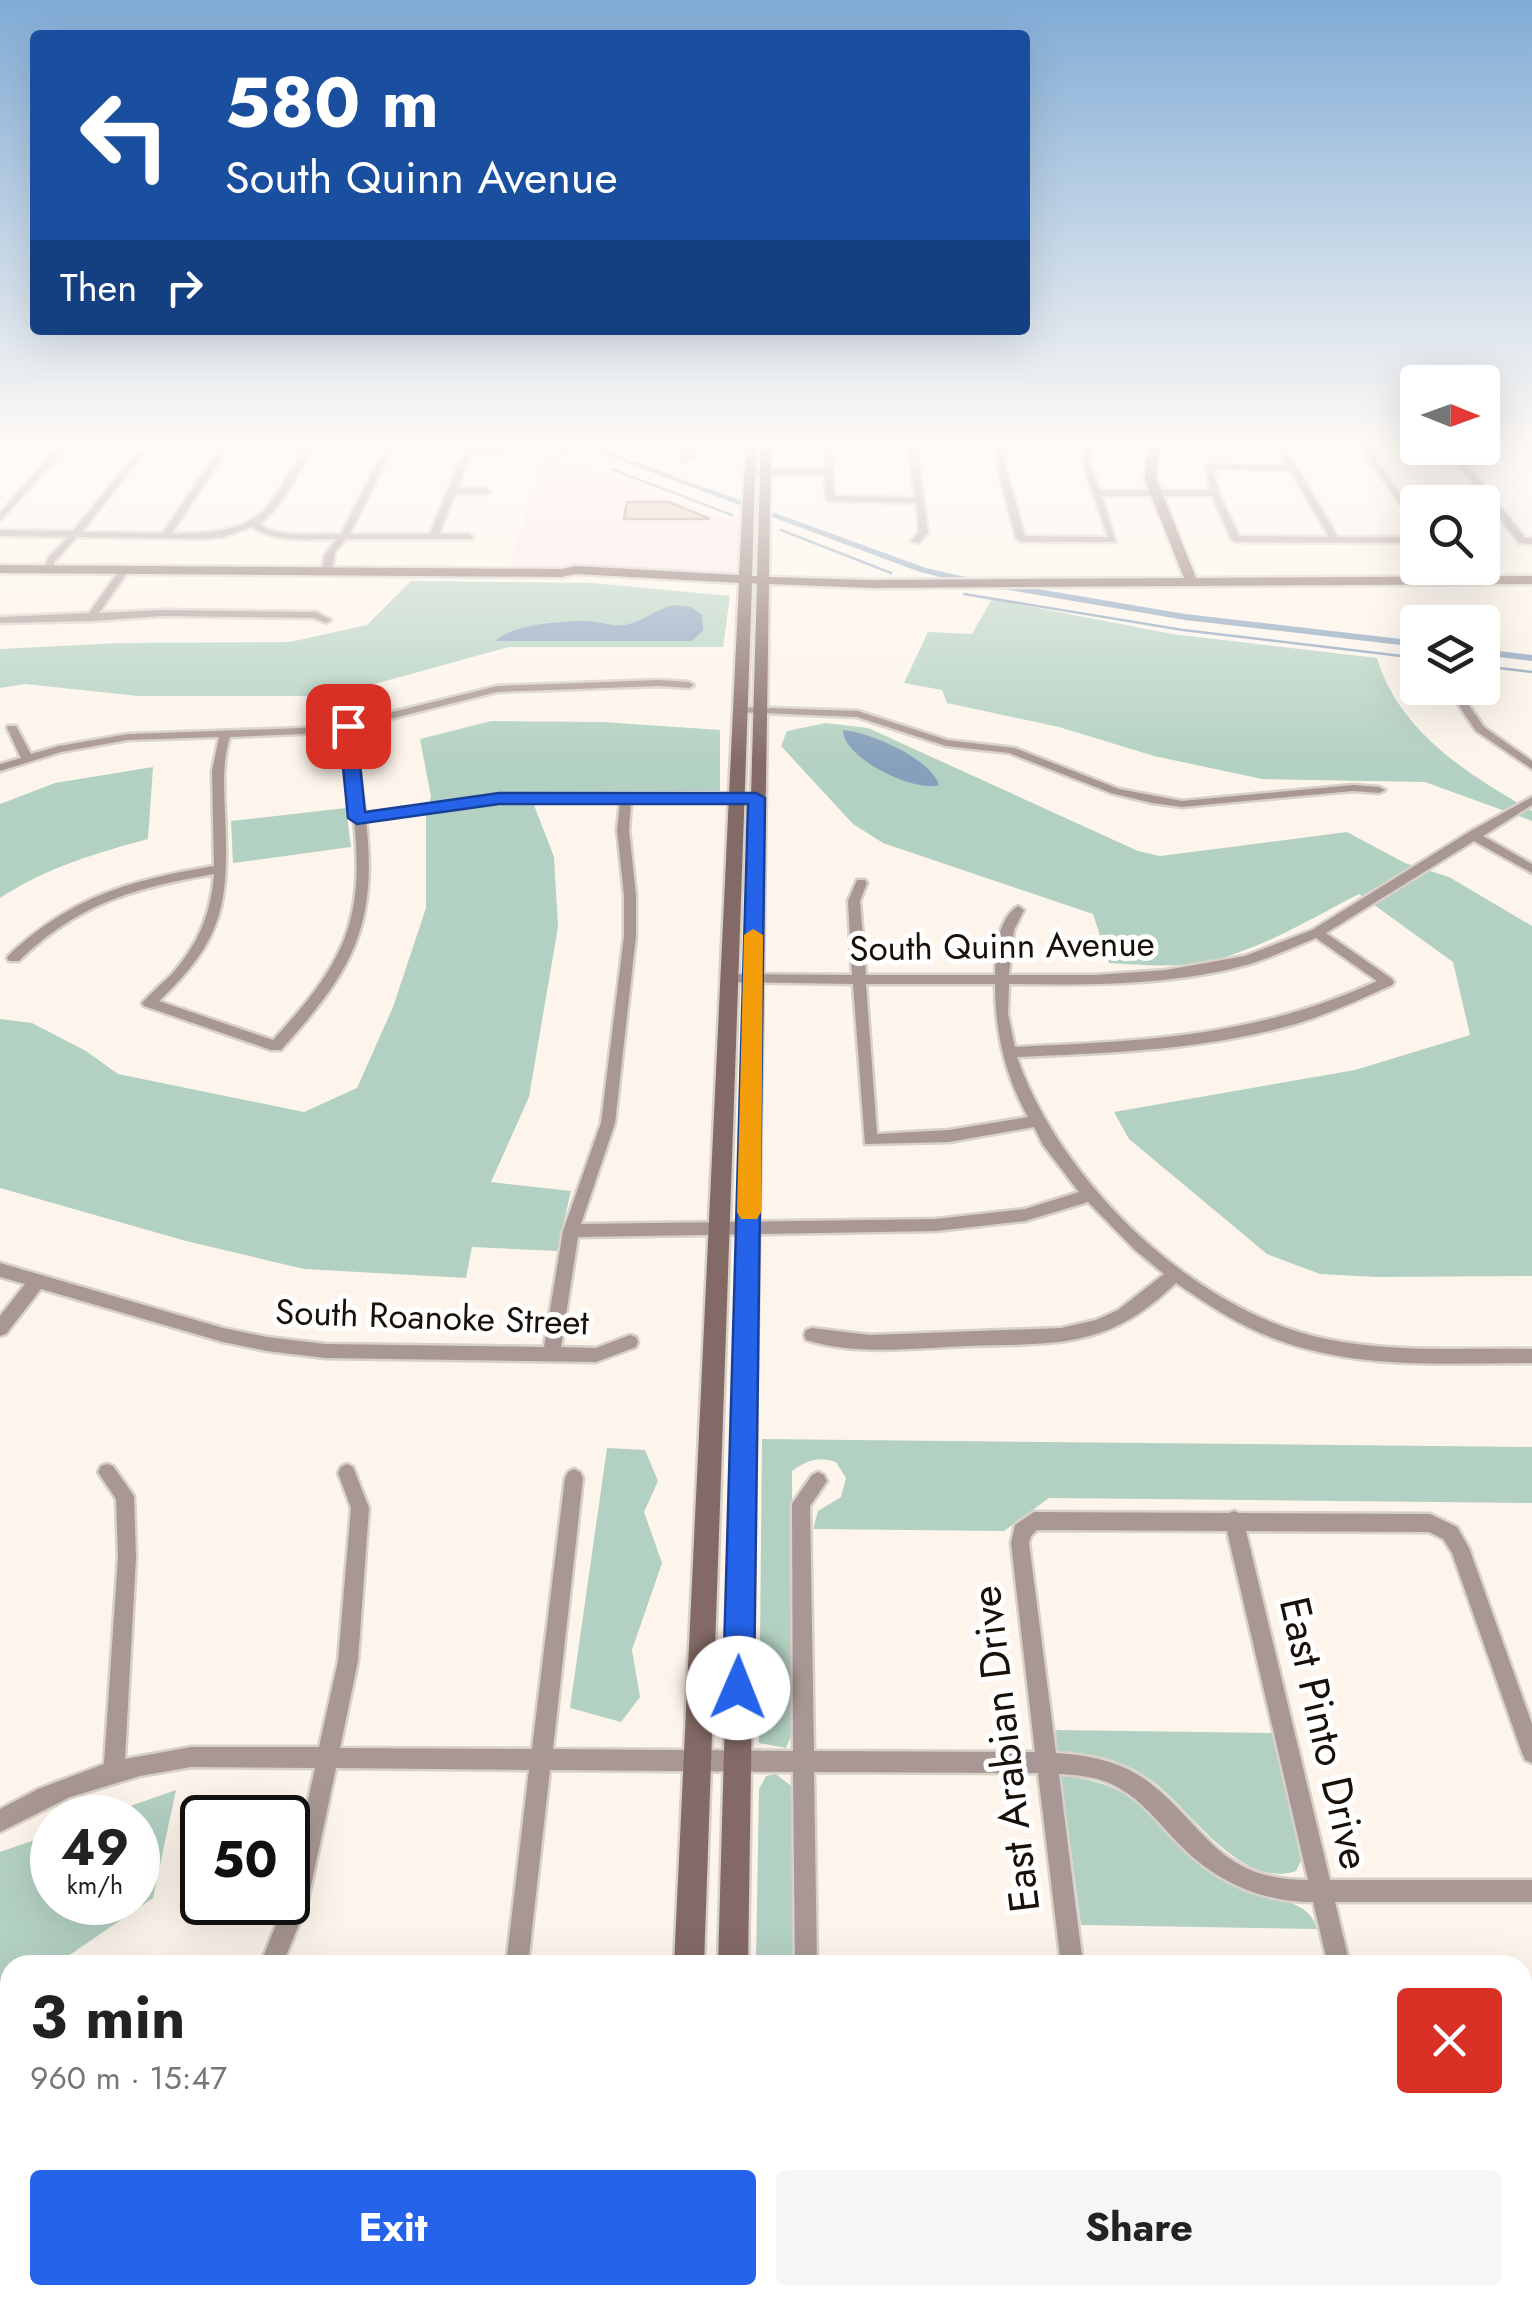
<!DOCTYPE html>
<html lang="en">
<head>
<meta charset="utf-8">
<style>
  body { margin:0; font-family:Jost,sans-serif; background:#f6f6f6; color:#222; height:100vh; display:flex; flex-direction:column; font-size:38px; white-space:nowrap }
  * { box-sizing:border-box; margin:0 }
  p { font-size:32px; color:#767676 }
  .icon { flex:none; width:55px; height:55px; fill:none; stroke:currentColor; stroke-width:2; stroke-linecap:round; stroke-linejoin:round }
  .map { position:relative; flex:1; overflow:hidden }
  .panel { position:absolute; left:0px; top:1955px; width:1532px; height:350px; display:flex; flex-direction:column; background:#fff; border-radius:30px 30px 0 0; box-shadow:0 10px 40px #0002 }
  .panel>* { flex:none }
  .hud { position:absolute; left:30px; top:30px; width:1000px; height:305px; border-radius:10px; box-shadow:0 10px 40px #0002; background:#1a4fa0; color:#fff; overflow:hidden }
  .needle { width:65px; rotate:91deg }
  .fabs { position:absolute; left:1400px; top:365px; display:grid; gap:20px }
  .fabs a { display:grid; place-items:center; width:100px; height:100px; border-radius:10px; background:#fff; box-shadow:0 10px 40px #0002; font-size:50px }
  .speed { position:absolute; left:30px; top:1795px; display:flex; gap:20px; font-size:50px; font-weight:700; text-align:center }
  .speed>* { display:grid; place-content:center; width:130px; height:130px; border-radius:50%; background:#fff; box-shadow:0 10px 40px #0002; line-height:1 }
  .speed small { font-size:25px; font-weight:400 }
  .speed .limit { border:5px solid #111; border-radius:15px; background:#fff; color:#111 }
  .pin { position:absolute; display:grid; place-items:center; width:85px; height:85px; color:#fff; margin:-42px; border-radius:20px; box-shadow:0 5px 15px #0006 }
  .me { position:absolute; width:110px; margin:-55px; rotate:1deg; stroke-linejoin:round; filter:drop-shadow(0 0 8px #0008) }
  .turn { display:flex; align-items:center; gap:35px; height:210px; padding:0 30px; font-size:45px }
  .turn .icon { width:130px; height:130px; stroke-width:2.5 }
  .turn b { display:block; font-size:70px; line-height:85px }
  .then { display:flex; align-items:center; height:95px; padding:0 30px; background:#0003; gap:20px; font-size:38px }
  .round { display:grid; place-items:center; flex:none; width:105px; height:105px; border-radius:10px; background:#f6f6f6 }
  .overview { display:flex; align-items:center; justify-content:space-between; height:170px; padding:0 30px }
  h1 { font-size:60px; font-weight:700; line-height:75px }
  .button { display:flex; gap:20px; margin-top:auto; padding:20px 30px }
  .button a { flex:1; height:115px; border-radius:10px; background:#2563eb; color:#fff; font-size:40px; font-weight:700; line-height:115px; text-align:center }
  .button a+a { background:#f6f6f6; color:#222 }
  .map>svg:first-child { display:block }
</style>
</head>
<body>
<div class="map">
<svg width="1532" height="2305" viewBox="0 0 1532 2305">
  <rect width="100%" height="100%" fill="#fdf5eb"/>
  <!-- commercial -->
  <path fill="#ffe5ec" d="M544 452 725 519H736L740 531 736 572 717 576 649 568 510 567Z"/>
  <!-- green -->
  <g fill="#b3d1c2">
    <path d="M411 581 593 583 730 596 723 647H509L360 688 313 696H138L25 684 0 688V649L120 643 290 642 367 625Z"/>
    <path d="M992 599 1172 634 1377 658C1399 732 1469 775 1532 811V821L1425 782 1262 779 1154 756 1059 727 947 703 942 690 904 683 928 632 972 634Z"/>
    <path d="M491 721 603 722 720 730V791L529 792 554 857 558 927 529 1097 491 1182 571 1191 557 1251 472 1247 466 1278 304 1269 186 1241 0 1188V1019L32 1023 86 1051 118 1074 304 1112 357 1088 393 1007 426 908V814L431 797 420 739Z"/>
    <path d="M826 723 868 728 1138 851 1160 856 1347 832 1405 863 1449 877 1532 926V1276L1376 1277 1320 1274 1267 1254 1129 1139 1114 1112 1355 1070 1470 1035 1453 962 1359 894C1312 918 1262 949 1210 961 1177 968 1142 965 1109 963L1093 914 883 843 853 824 781 746 787 731Z"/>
    <path d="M153 767 148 839C96 853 46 868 0 898V804L55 783Z"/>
    <path d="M346 808 351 847 233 863 231 821Z"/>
    <path d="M762 1439 1532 1447V1503L1049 1498 1004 1531 813 1529 818 1511 841 1497 846 1478 836 1462C817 1456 808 1460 792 1471L793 1732 786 1748 759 1743Z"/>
    <path d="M607 1448 645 1450 658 1481 644 1512 662 1563 632 1650 640 1697 621 1722 570 1708Z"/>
    <path d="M1056 1730 1273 1733 1301 1861 1296 1871C1238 1891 1186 1801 1145 1776 1117 1758 1090 1753 1057 1751Z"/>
    <path d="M776 1774 795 1789 796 1965H756L759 1789 766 1776Z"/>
    <path d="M1061 1776C1156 1783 1164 1846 1234 1885 1262 1901 1309 1895 1317 1929L1081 1925Z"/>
    <path d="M176 1790 153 1898 55 1965H10V1998L0 2006V1852L52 1834V1902H138V1818L99 1817Z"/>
  </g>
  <!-- water -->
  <g fill="#869fbb">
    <path d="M675 605 691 607 702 615 703 630 692 641H496C512 624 562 621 586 621 599 621 612 627 625 625 643 622 656 608 675 605Z"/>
    <path d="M843 730C870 732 931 759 939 785 915 793 842 758 843 730Z"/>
  </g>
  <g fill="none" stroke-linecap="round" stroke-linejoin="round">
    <!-- stream -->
    <g stroke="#869fbb" stroke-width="2.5">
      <path d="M539 443 573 455"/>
      <path d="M611 469 732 515"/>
      <path d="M781 530 891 573"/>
      <path d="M964 594 1183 630 1418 658"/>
      <path d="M1482 666 1532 672"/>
    </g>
    <!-- canal -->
    <g fill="#869fbb" fill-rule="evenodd">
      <path d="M573 443H583L926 568 956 575 1185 614 1418 641V647L1185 620 956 581 920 572Z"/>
      <path d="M1482 649 1532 655V661L1482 655Z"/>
    </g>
  </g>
  <!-- building -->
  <path fill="#dcc4ae" stroke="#9c8572" stroke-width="2.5" d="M627 502H669L710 519H624Z"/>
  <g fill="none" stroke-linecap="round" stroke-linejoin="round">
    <!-- street casing -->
    <g stroke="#d8d1c7" stroke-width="5">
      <g id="street">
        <path d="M310 443H318C297 468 287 505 259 524 281 539 315 533 341 534L381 455 392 443H400L389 456 350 534H430L467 443H475L473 449 513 446 517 448 513 450 471 454 457 488H486L490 491 486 494H455L439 534H468L473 537 471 539H346L335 552 332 572 327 575 322 572 324 556 336 539C308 539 275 543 252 527L223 537 203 539 77 537 55 561 52 571 49 572 44 569 48 558 68 537 0 536V530L73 531 139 451 143 453 142 455 82 532 163 533 220 448H223L227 450 172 533C212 533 253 533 276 495 287 477 296 458 310 443Z"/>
        <path d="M681 443H689L696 454 683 463 679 461 688 453Z"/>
        <path d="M824 443H832L834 496 915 498 908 443H916L928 532 919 543 911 541 919 532 916 503 830 501 826 498 825 475H749L745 472 749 469H825Z"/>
        <path d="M996 443H1004L1006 469 1025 536 1108 537 1083 465 1086 443H1094L1091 465 1100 490H1210L1205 464 1287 465 1274 443H1282L1338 537H1418V543L1236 542 1231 539 1212 496H1102L1116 542H1021L1016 539 998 469ZM1213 469 1290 470 1329 537 1239 536 1219 493Z"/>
        <path d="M1357 443H1365L1418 520V530Z"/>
        <path d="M1526 443H1532V447Z"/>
        <path d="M58 447 65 449 0 521V513Z"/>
        <path d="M1446 448H1454L1525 538H1532V544L1519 543Z"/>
        <path d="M124 567 129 570 99 613 162 610 316 612 331 620 326 623 314 618 162 616 91 621 0 623V617L89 613 121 568Z"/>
        <path d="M659 680 689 682 694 685 689 688 659 686 497 692 354 728 365 813 499 796 757 795 763 798 757 801 631 802 629 830 636 895V936L615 1123 581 1224 936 1219 1025 1209 1079 1192 1043 1145 1034 1127 949 1142 865 1144 853 984 723 982 721 979 723 976 728 974 852 975 848 901 857 880H865L867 883 860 901 866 975H995C996 952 997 919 1018 906L1024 910 1014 930 1009 975H1095L1166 970 1245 956 1312 930 1469 832 1532 797V805L1483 836 1532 864V873L1474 841 1326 933 1392 979 1394 982 1392 985C1361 999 1331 1013 1299 1023 1208 1050 1111 1053 1017 1057 1060 1182 1195 1312 1326 1339 1394 1353 1464 1348 1532 1349V1363C1447 1363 1359 1370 1278 1340 1241 1327 1208 1305 1176 1283 1153 1305 1130 1323 1099 1333 1057 1347 1011 1344 968 1346 916 1348 857 1356 806 1340L804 1335 806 1330 812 1328 870 1335 1061 1328 1096 1320 1118 1310 1164 1274 1135 1250 1088 1202 1025 1221 936 1231 578 1237 561 1347 596 1348 630 1335 636 1337 638 1342 636 1347 596 1362 325 1358 267 1351 223 1342 41 1289 6 1334 0 1336V1316L25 1284 0 1277V1263L223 1328 267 1337 325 1344 544 1347 563 1231 601 1123 624 936V895L617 830 620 802H499L366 820C378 928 352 971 281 1050H271L144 1006 142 1003C151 993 161 984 171 975 198 945 211 914 214 874 134 888 79 903 19 961H9L7 958 9 955C72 896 131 880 214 866L212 771 219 737 128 740 61 752 0 771V764L21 758 7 728 8 726H16L31 754 59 746 128 734 302 728 348 723 497 686ZM343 730 354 815 351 818 354 821C365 924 342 965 273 1040L159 1001C225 939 229 901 225 814 224 787 222 762 230 737L302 734ZM1316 938 1377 981C1256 1037 1146 1041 1015 1047L1008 1014 1009 984C1089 985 1172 986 1250 964 1272 957 1294 947 1316 938ZM866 984H995C995 1031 1005 1076 1028 1117L949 1130 877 1134Z"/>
        <path d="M1447 688H1457L1484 727 1532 761V769L1476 731Z"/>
        <path d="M739 707 858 711 947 740 1015 748 1119 789 1182 801 1353 785 1379 787 1385 790 1379 793 1353 791 1182 807 1152 803 1111 793 1009 753 946 746 857 717 735 712 734 710Z"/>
        <path d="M107 1464 113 1466 134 1496 136 1557 125 1759 191 1747H319L338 1661 351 1508 338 1473 341 1467 347 1464 353 1467 369 1508 358 1661 340 1748 532 1749 565 1478 568 1472 574 1469 580 1472 583 1478 553 1749 793 1751 792 1504 812 1475 818 1472 824 1475 827 1481 810 1506 814 1751 1035 1752 1011 1543 1015 1525 1034 1512 1229 1513 1234 1511 1239 1513 1430 1514 1457 1527 1469 1548 1532 1724V1763L1525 1760 1522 1753 1452 1553 1443 1539 1429 1532 1246 1531 1330 1880H1532V1902H1335L1350 1965H1328L1313 1902C1259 1902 1213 1880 1176 1841 1158 1822 1142 1801 1119 1788 1101 1777 1079 1775 1059 1774L1083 1965H1061L1038 1773 814 1772 817 1965H795L793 1772 550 1770 528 1965H506L529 1770 336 1768 307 1905 282 1965H260L285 1902H288V1893L315 1768 191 1767 140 1776 70 1797 0 1832V1809L38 1789 104 1764 118 1557 116 1499 98 1472 101 1466ZM1037 1530 1227 1531 1308 1880C1217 1880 1207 1826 1146 1780 1119 1761 1088 1755 1056 1753L1029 1543 1031 1536Z"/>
        <path d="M10 2196V2222L0 2227V2201Z"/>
        <path d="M306 2295H337L333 2305H302Z"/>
        <path d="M341 2295H369L373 2305H345Z"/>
        <rect x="796" y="2295" width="26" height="10"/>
        <path d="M1099 2295H1125L1126 2305H1100Z"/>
        <path d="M1404 2295H1430L1432 2305H1406Z"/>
      </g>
    </g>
    <!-- secondary casing -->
    <g stroke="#d8d1c7" stroke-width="5">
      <g id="secondary">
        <path d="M746 443H756L752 576H757L761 443H771L769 577 871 580 1184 578 1145 480V462L1153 443H1163L1157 462V480L1196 578 1532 576V584L871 588 769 584 748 1965H718L757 584 752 583 704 1965H674L739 583 576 574 561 577 0 573V565L561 569 576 566 739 575Z"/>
        <path d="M658 2295H692L691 2305H657Z"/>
        <rect x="708" y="2295" width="34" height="10"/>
      </g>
    </g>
    <!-- street -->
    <use href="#street" fill="#a99795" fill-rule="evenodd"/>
    <!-- secondary -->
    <use href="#secondary" fill="#846a67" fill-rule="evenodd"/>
  </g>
  <!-- sky -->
  <linearGradient id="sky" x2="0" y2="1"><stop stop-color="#81acd6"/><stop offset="0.58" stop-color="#fefaf6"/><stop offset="1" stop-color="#fefaf6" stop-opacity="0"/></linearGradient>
  <rect width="1532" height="765" fill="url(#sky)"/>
  <!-- route -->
  <path fill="#2563eb" stroke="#184099" stroke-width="2.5" d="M348 721 356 726 365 812 499 793H756L765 798 754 1688 749 1699 738 1704 728 1699 723 1688 748 804H499L357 824 348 818 339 726Z"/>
  <!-- slow -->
  <path fill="#f59e0b" d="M753 929 763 935 761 1212 757 1219H741L737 1212 744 935Z"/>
  <g text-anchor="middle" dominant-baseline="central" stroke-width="10" stroke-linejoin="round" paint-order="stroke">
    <!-- street labels -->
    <g font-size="35" fill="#181109" stroke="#fff">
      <text transform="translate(1002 946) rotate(-1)">South Quinn Avenue</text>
      <text transform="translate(432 1317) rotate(2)">South Roanoke Street</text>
    </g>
    <!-- near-street labels -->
    <g font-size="42" fill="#181109" stroke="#fff">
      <text transform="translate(1325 1733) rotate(77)">East Pinto Drive</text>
      <text transform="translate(1005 1749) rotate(-97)">East Arabian Drive</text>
    </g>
  </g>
</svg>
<div class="fabs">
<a><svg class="needle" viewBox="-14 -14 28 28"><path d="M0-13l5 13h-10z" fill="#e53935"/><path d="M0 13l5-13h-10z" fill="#767676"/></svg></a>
<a><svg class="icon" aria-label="search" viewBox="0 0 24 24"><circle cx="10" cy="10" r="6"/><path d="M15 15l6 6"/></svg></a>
<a><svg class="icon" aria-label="layers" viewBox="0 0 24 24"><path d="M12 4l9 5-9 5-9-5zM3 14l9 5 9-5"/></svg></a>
</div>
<div class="speed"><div>49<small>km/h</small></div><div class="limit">50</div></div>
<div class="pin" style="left:348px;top:726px;background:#d93025"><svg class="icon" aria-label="arrive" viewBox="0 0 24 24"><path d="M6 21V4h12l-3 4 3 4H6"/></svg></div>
<svg class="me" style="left:738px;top:1688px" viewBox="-20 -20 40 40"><circle r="19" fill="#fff"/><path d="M0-13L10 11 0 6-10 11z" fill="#2563eb"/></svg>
<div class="hud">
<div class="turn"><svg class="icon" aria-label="left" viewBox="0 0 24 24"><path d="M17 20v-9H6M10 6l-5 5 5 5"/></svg><div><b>580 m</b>South Quinn Avenue</div></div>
<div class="then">Then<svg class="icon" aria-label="right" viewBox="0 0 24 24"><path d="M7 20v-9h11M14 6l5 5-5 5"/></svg></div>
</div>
<section class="panel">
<div class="overview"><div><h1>3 min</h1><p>960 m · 15:47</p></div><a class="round" style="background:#d93025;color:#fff"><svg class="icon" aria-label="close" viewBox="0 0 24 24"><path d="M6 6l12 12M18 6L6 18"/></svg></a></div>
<div class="button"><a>Exit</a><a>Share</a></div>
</section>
</div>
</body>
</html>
